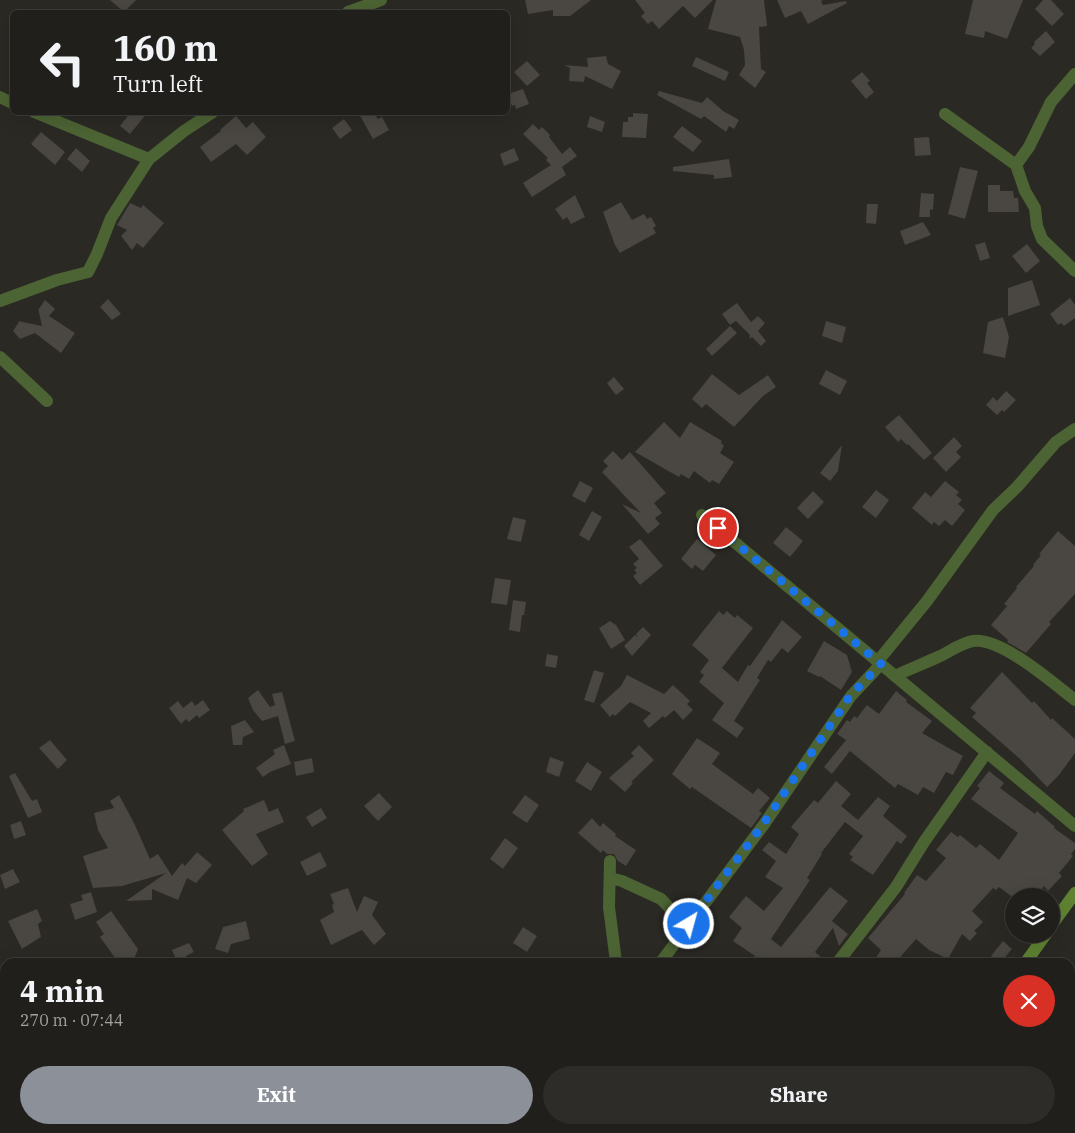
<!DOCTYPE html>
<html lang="en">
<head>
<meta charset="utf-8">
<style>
  body { margin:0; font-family:"IBM Plex Serif",serif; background:#2d2c28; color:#f1f3f6; height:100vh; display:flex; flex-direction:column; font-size:19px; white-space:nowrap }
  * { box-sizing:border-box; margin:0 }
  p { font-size:16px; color:#a2a2a3 }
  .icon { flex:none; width:28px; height:28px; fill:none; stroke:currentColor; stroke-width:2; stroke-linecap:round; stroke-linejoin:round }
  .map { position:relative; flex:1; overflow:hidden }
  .side { position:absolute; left:0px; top:958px; width:1075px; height:176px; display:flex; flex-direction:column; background:#201f1b; border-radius:15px 15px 0 0; box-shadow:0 5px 20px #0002,0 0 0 1px #3d3d3a }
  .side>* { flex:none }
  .top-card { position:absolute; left:10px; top:10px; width:500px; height:105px; border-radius:8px; box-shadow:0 5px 20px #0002,0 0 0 1px #3d3d3a; background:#201f1b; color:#f1f3f6; overflow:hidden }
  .fabs { position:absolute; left:1005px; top:888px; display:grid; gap:10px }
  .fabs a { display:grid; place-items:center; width:55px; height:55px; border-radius:50%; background:#201f1b; box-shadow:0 5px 20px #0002,0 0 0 1px #3d3d3a; font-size:25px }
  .pin { position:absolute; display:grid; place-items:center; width:42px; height:42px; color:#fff; margin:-21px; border:2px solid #fff; border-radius:50%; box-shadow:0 1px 5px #0007 }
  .me { position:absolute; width:55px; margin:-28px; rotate:37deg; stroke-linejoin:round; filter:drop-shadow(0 0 4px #0008) }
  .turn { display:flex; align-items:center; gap:18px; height:105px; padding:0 20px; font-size:22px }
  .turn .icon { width:65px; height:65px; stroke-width:2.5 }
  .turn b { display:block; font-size:35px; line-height:42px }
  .round { display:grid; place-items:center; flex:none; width:52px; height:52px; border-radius:26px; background:#2d2c28 }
  .headline { display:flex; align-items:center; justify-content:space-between; height:85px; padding:0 20px }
  h1 { font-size:30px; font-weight:700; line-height:38px }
  .action { display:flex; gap:10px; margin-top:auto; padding:10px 20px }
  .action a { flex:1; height:58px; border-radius:30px; background:#8c9099; color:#fff; font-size:20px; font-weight:700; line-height:58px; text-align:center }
  .action a+a { background:#2d2c28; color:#f1f3f6 }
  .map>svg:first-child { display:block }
</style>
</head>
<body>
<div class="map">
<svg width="1075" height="1133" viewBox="0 0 1075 1133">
  <rect width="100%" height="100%" fill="#2a2924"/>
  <!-- building -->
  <g fill="#4a4641">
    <path d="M110 0H136L124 12Z"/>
    <path d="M525 0H591L570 16H553V10L528 14Z"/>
    <path d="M635 0H713L695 18 683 6 659 29 652 21 648 24 641 16 645 13Z"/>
    <path d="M716 0H764L767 26 759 27 761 69 766 72 755 88 739 75 745 65 744 50 740 37 708 29Z"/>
    <path d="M777 0H824L821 1 823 5 846 1 847 3 808 24 801 11 785 18Z"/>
    <path d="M973 0H1023L1007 39 985 31 984 38 965 34Z"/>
    <path d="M1043 0H1051L1064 14 1052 26 1035 9Z"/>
    <path d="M1046 31 1055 42 1040 56 1031 48 1035 44 1034 42Z"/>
    <path d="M606 56 608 64 621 71 612 89 585 76 584 82 569 81 570 68 564 65 588 67 587 58Z"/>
    <path d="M696 57 729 72 725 81 692 66Z"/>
    <path d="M527 61 540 75 527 86 514 72Z"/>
    <path d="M862 72 870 81 867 83 874 92 866 99 851 81Z"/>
    <path d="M523 89 529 104 516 109 515 105 512 106 508 94Z"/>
    <path d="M659 91 702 103 707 97 723 111 739 120 734 129 729 126 726 132 704 116 701 119 657 95Z"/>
    <path d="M131 112H148L130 134 120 126Z"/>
    <path d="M358 112H373L378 119 382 117 389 130 373 139Z"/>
    <path d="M633 113 648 114 646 138 622 137 623 122H628V117H633Z"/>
    <path d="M236 116 246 128 253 122 266 137 247 155 236 144 211 162 200 147 221 131 220 130Z"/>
    <path d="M590 116 605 122 602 132 587 127Z"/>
    <path d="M344 119 352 130 340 139 332 128Z"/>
    <path d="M533 124 539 130 542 127 550 135 549 137 562 154 570 147 577 156 562 167 566 175 532 197 523 183 551 165 546 160 548 158 523 134Z"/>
    <path d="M682 126 702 141 693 152 673 137Z"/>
    <path d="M41 132 65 152 55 165 31 144Z"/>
    <path d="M929 137 931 155 915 156 914 138Z"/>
    <path d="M76 148 90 161 82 172 67 159Z"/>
    <path d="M514 148 519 160 504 166 500 154Z"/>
    <path d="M729 159 732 177 714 179V175L673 171V167Z"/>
    <path d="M960 167 978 171 965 219 948 214Z"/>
    <path d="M988 185H1000V191H1013L1014 198H1018L1019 212H988Z"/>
    <path d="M921 193 934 194 933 210 930 209V217H919Z"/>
    <path d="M575 195 585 217 571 224 567 217 563 220 555 209Z"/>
    <path d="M621 202 632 220 644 214 647 219 651 217 656 226 653 228 656 233 620 253 615 245 603 212Z"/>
    <path d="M130 203 141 208 143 205 164 223 143 248 137 243 132 250 121 236 127 230 117 225Z"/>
    <path d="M867 204H878L876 224 866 223Z"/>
    <path d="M923 222 931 235 905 245 900 231Z"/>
    <path d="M985 242 990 258 980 261 975 245Z"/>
    <path d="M1027 244 1040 261 1026 273 1012 256Z"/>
    <path d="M1032 280 1040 305 1008 316V288Z"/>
    <path d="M1070 298 1075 305V318L1064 326 1061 323 1058 325 1050 314Z"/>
    <path d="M108 299 121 314 112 320 100 307Z"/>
    <path d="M45 300 55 309 49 316 75 333 61 353 35 333 20 339 13 331 19 322 18 321 42 326 38 308 39 309Z"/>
    <path d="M737 303 751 322 758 316 765 323 758 331 766 341 761 346 752 337 749 339 750 335 736 321 730 325 722 314Z"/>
    <path d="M1003 317 1009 337 1005 358 983 353 988 322Z"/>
    <path d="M826 321 846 327 842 343 822 336Z"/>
    <path d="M730 326 737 333 712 356 706 349Z"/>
    <path d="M826 370 847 381 840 395 819 384Z"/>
    <path d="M712 374 739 395 768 375 776 387 763 396 734 427 706 404 702 408 692 399Z"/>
    <path d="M614 377 624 389 616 395 607 383Z"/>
    <path d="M1006 391 1016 400 1004 412 1002 410 997 415 986 405 993 397 997 401Z"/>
    <path d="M899 415 932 453 924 460 908 444 907 445 901 439 898 442 885 427Z"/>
    <path d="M664 422 680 438 690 422 722 441 721 443 724 446 720 453 734 462 719 484 712 480 710 483 694 471 689 479 681 474 679 477 635 452Z"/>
    <path d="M954 437 962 446 956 452 961 457 946 472 933 458Z"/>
    <path d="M842 445 838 471 830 481 820 473Z"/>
    <path d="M613 451 622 460 630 452 666 493 654 503 662 513 655 518 660 524 648 534 622 504 641 513 602 472 608 466 603 461Z"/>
    <path d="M580 481 593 488 585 503 572 496Z"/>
    <path d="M945 481 959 492 956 495 962 500 958 504 965 510 952 526 945 520 939 526 934 522 932 525 912 508 925 492 931 497Z"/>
    <path d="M876 490 889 500 876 518 862 507Z"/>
    <path d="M813 491 824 502 808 519 797 508Z"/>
    <path d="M592 511 602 517 589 541 579 535Z"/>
    <path d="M513 517 526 520 521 542 507 539Z"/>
    <path d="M786 527 803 541 790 557 773 543Z"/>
    <path d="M1058 531 1075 546V594L1049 622 1051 624 1026 653 1007 642 1008 640 991 625 1007 606 1004 604 1017 588 1016 587 1034 566 1033 565 1041 555 1039 554Z"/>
    <path d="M640 539 663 566 640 585 633 576 637 573 634 570 637 568 633 564 639 559 629 547Z"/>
    <path d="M697 539 716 555 703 571 695 565 692 569 681 559Z"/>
    <path d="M495 578 511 580 507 605 491 603Z"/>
    <path d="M513 600 526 602 524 615H522L520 632 509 630Z"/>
    <path d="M719 611 723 615 727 611 735 618 737 615 753 628 722 668 738 682 748 665 750 666 782 620 802 637 788 653 782 648 771 662 768 660 757 678 760 680 734 721 744 728 737 738 712 720 724 703 699 682 704 675 700 672 709 660 692 645Z"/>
    <path d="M610 621 616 625 625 640 611 649 599 628Z"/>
    <path d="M643 627 651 635 632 656 624 646 635 635 638 637 636 634Z"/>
    <path d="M824 641 847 655 852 672 841 690 820 676 819 677 807 671Z"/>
    <path d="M547 654 558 656 556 668 545 666Z"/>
    <path d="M594 670 604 673 594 703 584 700Z"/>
    <path d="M1002 672 1032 703 1034 701 1051 720 1052 718 1075 739V753L1059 775 1047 787 1020 759 972 717 976 713 970 708Z"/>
    <path d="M627 675 664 694 673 685 690 701 687 704 693 710 683 720 674 710 665 718 663 716 649 728 643 721 651 713 630 702 615 716 613 714 610 717 600 705 621 686Z"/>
    <path d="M258 690 270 707 275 705 272 694 282 692 295 741 285 744 278 716 262 721 253 710 248 698Z"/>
    <path d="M896 691 907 700 906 702 932 721 922 733 963 756 953 775 946 772 934 793 923 787 918 795 898 784 895 788 850 751 832 774 824 767 846 740 837 734 847 720 850 722 854 716 857 718 867 705 879 714Z"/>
    <path d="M203 700 210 710 199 718 197 715 189 722 186 719 181 724 169 708 178 701 183 708 192 701 195 706Z"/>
    <path d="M245 720 254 732 243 737 242 745H233L231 726Z"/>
    <path d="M697 738 720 753 712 764 753 794 758 788 770 798 759 811 762 813 751 828 692 787 690 789 672 774Z"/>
    <path d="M50 740 67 760 58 769 39 748Z"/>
    <path d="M284 745 291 764 270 772 263 777 256 768 275 754 273 750Z"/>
    <path d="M639 745 654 760 631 782 633 783 625 792 609 778 634 756 631 753Z"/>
    <path d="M550 757 564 762 559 777 546 772Z"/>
    <path d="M312 758 314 772 296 776 294 762Z"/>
    <path d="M587 762 602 772 591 791 575 781Z"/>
    <path d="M989 771 1004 783 1000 788 1035 814 1037 811 1055 827 1054 828 1075 843V849L1071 854 1073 856 1059 873 1062 876 1048 891 1044 886 1036 896H1011L999 887 996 890 993 888 972 911 983 922 974 931 977 933 970 941 962 934 948 959 929 950 916 939 896 962H873L881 950 868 938 905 894 904 893 917 875 926 881 946 858 936 850 951 832 958 837 960 835 976 848 980 844 999 860 1018 833 971 799 980 788 977 786Z"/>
    <path d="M15 773 32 801 37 799 42 812 28 818 9 776Z"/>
    <path d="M836 781 851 794 841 806 858 820 878 797 890 806 883 816 907 836 901 844 897 841 873 875 850 860 853 857 849 854 863 836 845 822 821 853 822 854 807 878 810 880 771 939 781 947 830 887 848 901 832 921 848 934 839 946 833 928 815 952 827 962H749L755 956 733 941 742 928 729 917 746 896 764 911 783 888 765 877 776 861 762 850 769 842 786 854 799 834 791 827 814 800 818 803Z"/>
    <path d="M379 793 392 807 378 821 364 806Z"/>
    <path d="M119 795 134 823 150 859 158 854 172 876 182 863 185 866 197 852 212 865 196 883 187 878 178 900 152 889V900L126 901 166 873 122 886 93 888 83 856 108 848 98 830 94 813 114 808 110 801Z"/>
    <path d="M525 795 539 805 527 823 512 813Z"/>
    <path d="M264 800 269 812 278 808 284 822 256 834 268 854 252 866 222 830 244 811 243 809Z"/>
    <path d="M321 808 327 818 312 827 306 817Z"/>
    <path d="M592 818 600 827 603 823 616 834 615 836 636 850 626 866 618 861 614 854H607L603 850 601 853 578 833Z"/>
    <path d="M21 821 26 835 14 839 10 825Z"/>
    <path d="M505 838 518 848 503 869 490 859Z"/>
    <path d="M320 852 327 866 307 876 300 862Z"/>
    <path d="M13 869 20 882 5 889 0 875Z"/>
    <path d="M348 888 357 912 364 896 378 902 372 915 386 934 374 945 362 930 331 945 320 920 334 912 332 905 334 904 330 894Z"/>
    <path d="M91 892 97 912 75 920 70 904 83 900 81 895Z"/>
    <path d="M37 909 42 921 38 924 41 937 22 949 8 921Z"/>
    <path d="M111 911 138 949 134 959 128 962H118L100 937 104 934 96 922Z"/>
    <path d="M246 921 250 939 231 944 228 953 215 949 223 927Z"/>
    <path d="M523 927 537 936 527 952 513 943Z"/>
    <path d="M1003 941 1012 949 1001 962H999L991 956Z"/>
    <path d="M189 943 194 952 186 956 189 962H177L172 950Z"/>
  </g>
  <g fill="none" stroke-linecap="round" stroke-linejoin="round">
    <!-- street -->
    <g stroke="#4c6333" stroke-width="12">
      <path d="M348 12 381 0"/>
      <path d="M0 97 12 103"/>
      <path d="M34 112 149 159"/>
      <path d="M945 114 1016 165 1025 191 1035 208 1037 226 1042 239 1075 271"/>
      <path d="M1016 165 1029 147 1051 102 1075 74"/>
      <path d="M0 301 57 280 88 272 97 254 111 218 149 159 184 131 213 112"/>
      <path d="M0 357 47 401"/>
      <path d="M702 515 1075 826"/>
      <path d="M878 661 927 601 993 510 1017 487 1056 442 1075 429"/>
      <path d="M895 676C909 669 923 664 938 657 949 652 961 643 973 641 1001 637 1053 683 1075 700"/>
      <path d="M610 861 609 907 616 962"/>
      <path d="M610 878 622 881 661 899 678 917 689 924"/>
      <path d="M661 962 765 823 851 696 881 664"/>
      <path d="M838 962 896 887 924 842 987 752"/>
      <path d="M539 1133 542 1129"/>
    </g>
    <!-- secondary -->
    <g stroke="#5f8332" stroke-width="12">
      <path d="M1051 926 1075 893"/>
      <path d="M1026 962 1046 934"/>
      <path d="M904 1133 907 1129"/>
    </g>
  </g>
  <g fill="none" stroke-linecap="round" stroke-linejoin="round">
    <!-- route -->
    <path stroke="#1a73e8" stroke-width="9" stroke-dasharray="0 16.2" d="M689 924 764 823 850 696 881 664 718 528"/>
  </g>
</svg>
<div class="fabs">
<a><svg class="icon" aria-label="layers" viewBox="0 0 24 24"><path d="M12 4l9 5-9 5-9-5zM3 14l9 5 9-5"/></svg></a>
</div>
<div class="pin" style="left:718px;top:528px;background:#d93025"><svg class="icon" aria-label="arrive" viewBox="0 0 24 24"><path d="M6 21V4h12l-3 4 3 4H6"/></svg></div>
<svg class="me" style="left:689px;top:924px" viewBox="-20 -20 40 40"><circle r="17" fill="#1a73e8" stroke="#fff" stroke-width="3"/><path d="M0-11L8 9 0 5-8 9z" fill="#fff"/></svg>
<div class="top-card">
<div class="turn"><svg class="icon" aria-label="left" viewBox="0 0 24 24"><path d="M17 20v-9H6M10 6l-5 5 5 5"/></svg><div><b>160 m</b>Turn left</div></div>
</div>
<section class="side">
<div class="headline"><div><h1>4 min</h1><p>270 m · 07:44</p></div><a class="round" style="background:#d93025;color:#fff"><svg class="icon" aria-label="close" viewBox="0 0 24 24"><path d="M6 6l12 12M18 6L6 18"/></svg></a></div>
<div class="action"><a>Exit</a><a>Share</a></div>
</section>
</div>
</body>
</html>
